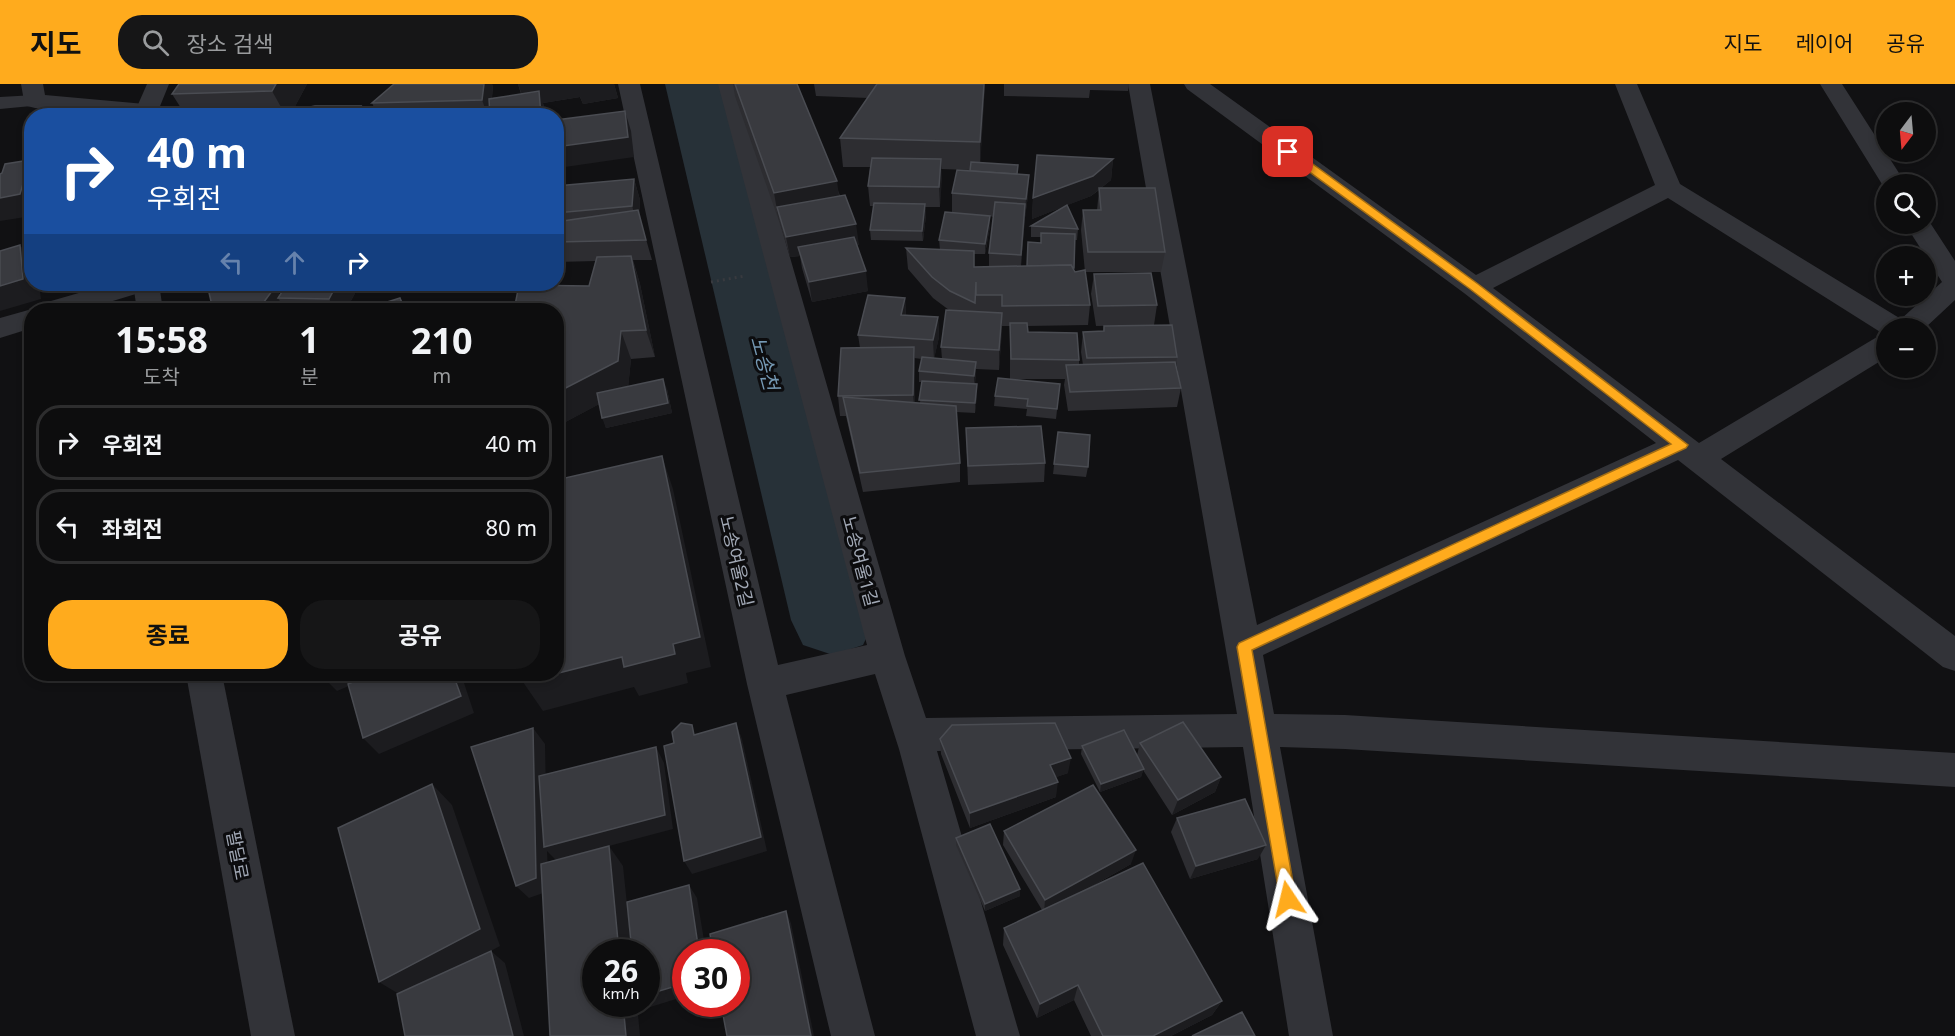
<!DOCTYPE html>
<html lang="ko">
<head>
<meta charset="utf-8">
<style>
  body { margin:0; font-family:"Noto Sans","Noto Sans KR",sans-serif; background:#161617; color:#f1f3f6; height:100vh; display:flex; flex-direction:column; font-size:22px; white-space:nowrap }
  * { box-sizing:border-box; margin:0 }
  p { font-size:20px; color:#9a9c9e }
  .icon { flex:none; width:33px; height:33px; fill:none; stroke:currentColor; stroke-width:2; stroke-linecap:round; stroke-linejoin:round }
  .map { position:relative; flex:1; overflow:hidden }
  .side { position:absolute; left:24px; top:219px; width:540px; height:378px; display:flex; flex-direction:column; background:#0d0d0e; border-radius:24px; box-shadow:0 3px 9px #0003,0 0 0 2px #2d2d2e }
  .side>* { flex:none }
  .hud { position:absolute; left:24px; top:24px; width:540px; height:183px; border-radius:24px; box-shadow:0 3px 9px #0003,0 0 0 2px #2d2d2e; background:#1a4fa0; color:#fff; overflow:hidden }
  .needle { width:39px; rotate:196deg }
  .controls { position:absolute; left:1876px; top:18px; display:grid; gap:12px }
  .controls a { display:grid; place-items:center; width:60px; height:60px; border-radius:50%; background:#0d0d0e; box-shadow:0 3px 9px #0003,0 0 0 2px #2d2d2e; font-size:30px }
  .speed { position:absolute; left:582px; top:855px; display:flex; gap:12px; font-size:30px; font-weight:700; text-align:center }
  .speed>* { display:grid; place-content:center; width:78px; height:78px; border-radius:50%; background:#0d0d0e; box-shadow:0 3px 9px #0003,0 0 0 2px #2d2d2e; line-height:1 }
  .speed small { font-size:15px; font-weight:400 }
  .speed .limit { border:9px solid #d22; background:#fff; color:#111 }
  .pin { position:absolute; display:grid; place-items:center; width:51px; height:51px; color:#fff; margin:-26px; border-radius:12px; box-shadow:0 3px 9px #0006 }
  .me { position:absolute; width:66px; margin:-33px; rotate:350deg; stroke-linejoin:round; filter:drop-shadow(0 0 4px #0008) }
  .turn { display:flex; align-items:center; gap:21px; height:126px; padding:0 24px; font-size:27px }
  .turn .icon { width:78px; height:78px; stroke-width:2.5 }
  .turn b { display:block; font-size:42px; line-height:51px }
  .lanes { display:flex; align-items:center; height:57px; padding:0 24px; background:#0003; justify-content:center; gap:30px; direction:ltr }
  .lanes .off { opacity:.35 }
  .eta { display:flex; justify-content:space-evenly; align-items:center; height:102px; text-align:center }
  .eta b { font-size:36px; font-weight:700; line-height:42px }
  .cta { display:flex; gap:12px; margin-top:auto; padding:12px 24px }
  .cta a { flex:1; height:69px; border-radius:24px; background:#ffab1d; color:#111; font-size:24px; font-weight:700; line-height:69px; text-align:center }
  .cta a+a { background:#161617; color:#f1f3f6 }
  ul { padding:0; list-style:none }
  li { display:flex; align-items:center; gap:18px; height:75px; margin:0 12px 9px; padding:0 12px; border:3px solid #2d2d2e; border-radius:24px }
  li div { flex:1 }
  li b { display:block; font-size:22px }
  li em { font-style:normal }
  header { display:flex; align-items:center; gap:36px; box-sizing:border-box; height:84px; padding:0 30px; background:#ffab1d; color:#111 }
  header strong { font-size:28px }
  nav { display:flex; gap:33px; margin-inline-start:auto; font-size:21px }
  .search { width:420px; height:54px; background:#161617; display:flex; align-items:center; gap:15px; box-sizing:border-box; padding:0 21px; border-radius:24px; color:#9a9c9e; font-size:22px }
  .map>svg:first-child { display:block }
</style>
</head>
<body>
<header>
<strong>지도</strong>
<div class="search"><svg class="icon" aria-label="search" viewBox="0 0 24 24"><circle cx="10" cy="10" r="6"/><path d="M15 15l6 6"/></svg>장소 검색</div>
<nav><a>지도</a><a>레이어</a><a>공유</a></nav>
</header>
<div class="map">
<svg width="1955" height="952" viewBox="0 0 1955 952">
  <rect width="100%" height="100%" fill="#111113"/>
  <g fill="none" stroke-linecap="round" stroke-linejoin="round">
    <!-- stream -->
    <path fill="#273138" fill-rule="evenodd" d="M833 530 838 532C842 540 847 554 843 562L838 564 833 562C829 555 824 540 828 532Z"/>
    <!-- river -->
    <path fill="#273138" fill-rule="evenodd" d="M665 0H721L875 536 863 561 833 571 803 561 791 536Z"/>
    <!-- path -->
    <path stroke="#383a3f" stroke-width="3" stroke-dasharray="2 4" stroke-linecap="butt" d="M711 198 745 192"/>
    <!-- service -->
    <path fill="#323338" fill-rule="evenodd" d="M35 11 42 13 44 17 42 21 0 25V13Z"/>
    <!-- minor -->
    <g fill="#323338" fill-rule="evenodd">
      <path d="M21 0H43L45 11 145 20 153 22 157 27 153 32H119L35 24 27 22 24 17Z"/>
      <path d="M618 0H640L778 581 867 561 718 0H740L905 572 926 634 1237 630 1128 0H1150L1257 541 1656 359 1464 209 1187 5 1184 0H1210L1476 191 1655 101 1615 0H1637L1680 100 1901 235 1942 198 1905 140H1926L1927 134 1955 177V216L1925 244H1887V273L1721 375 1955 552V587L1943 583 1678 376 1263 571 1274 630 1345 631 1955 669V703L1345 665 1280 663 1333 952H1289L1243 663 937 667 1020 952H976L899 665 875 590 786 611 875 952H831L747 600ZM1668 114 1885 251 1877 253 1699 359 1493 204Z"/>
      <path d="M1820 0H1842L1906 100H1887L1885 105Z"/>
      <path d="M110 200H152L149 206 83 226H40L44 219Z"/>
      <path d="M32 225 39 226H32V244L0 254V234Z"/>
    </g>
    <!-- tertiary -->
    <g fill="#323338" fill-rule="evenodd">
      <path d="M147 0H169L156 32H133Z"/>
      <path d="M133 200H159L163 226H137Z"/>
      <path d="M186 590H222L295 952H251Z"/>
    </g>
  </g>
  <!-- wall -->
  <g fill="#2d2d31" fill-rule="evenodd">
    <path d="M307 0 293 26 361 22 365 32H186L172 10Z"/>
    <path d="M518 0H614L618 14 583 20 580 13 543 19 546 32H378L372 19 493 1 492 14 521 10Z"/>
    <path d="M733 0H797L859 161H856L868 207 812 218 802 184 800 172 790 173 779 137 735 12Z"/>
    <path d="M814 0H985L980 79 1018 81 1017 90 1028 111 1025 134 1021 182H1027L1041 159V153H1031V142L1065 122 1032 135 1033 114 1113 75 1111 96 1101 104 1165 168 1161 188H1085L1081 146 1083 126H1097L1099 106 1091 112 1067 121 1078 145 1077 156H1075L1074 186 1090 221 1088 241 1027 242 1028 248 1079 276V281H1083L1081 268 1083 248 1103 247 1104 242 1177 273 1176 282 1181 304 1177 323 1068 327 1064 301 1065 295H1014L1060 300 1056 335 1026 332 1027 325 994 322 995 312 1010 295V242H1002L999 286 976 285 975 300 977 311 975 329 956 328 960 379V398L863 408 846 332H840L838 312 860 264 858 251 905 214 906 231 938 233 939 253 934 274 942 275 941 263 949 226 933 214 908 185 906 164 940 166 939 156 952 129V109L970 86 941 85 940 123H925L926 131 923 157 871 156 870 146 874 122H870L868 102 870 83H843L840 54 868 14 816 12ZM990 132 993 133 989 169V183H974V170H985L990 142ZM914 274 922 275 919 287V298H922L920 319H915Z"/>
    <path d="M1004 0H1129L1128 7 1090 6 1089 14 1004 12Z"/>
    <path d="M634 95 640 116 639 131 652 176H633L640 200 655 273 631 275 628 303 667 305 672 329 606 344 599 320 556 343V226L589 202 596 177 556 178V102Z"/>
    <path d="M1094 190 1157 221 1154 241 1096 242 1091 210Z"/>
    <path d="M207 200H246V201L252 200H272L280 211 287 200H360L346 226H286L285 224Z"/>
    <path d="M966 344 1045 379 1044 398 968 401Z"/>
    <path d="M1058 348 1088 383 1086 393 1053 390Z"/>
    <path d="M940 655 1068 689 1056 693V713L970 744 941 670Z"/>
    <path d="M1140 659 1221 693 1215 708 1172 731 1143 686 1141 693 1100 708 1081 670 1082 662 1137 671Z"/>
    <path d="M1177 734 1258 775 1190 795 1171 748Z"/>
    <path d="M1004 747 1131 780 1080 809 1222 917 1212 931 1171 952H1091L1074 916 1037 934 1003 861 1004 844 1042 826 1003 761Z"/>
    <path d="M956 754 1020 812 985 827 956 761Z"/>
  </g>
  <!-- shaded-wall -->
  <g fill="#1c1c1f">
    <path d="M276 0H307L290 32H286L272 7Z"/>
    <path d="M484 0H492L493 1 490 32H488L482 16Z"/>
    <path d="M518 0H614L618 14 583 20 580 13 543 19 546 32H541L526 22Z"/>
    <path d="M984 0H985L980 86V58Z"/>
    <path d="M361 22 365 32H355Z"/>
    <path d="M625 27 631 47 634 73 558 84 556 79V63Z"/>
    <path d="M941 75 942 95 940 123 939 103Z"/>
    <path d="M1113 75 1111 96 1091 112 1032 135 1033 114Z"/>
    <path d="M30 76 32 77V132L0 137V114Z"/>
    <path d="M1029 91 1028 111 1025 134 1020 191 1026 115Z"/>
    <path d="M634 95 640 116 639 131 652 176 639 131V143L632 122Z"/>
    <path d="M837 97 841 126 777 123 779 137 774 109Z"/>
    <path d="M925 120 926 131 923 157 922 147Z"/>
    <path d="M990 132V142L985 170V160Z"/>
    <path d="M856 140 859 161 801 171 798 163 800 172 790 173 786 153Z"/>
    <path d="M20 161 32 175V200H39L41 215 0 227V202Z"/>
    <path d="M631 172 640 200 655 273 646 246Z"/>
    <path d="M866 187 868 207 812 218 809 198Z"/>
    <path d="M237 200H246L252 224 238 204Z"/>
    <path d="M270 200H272L282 214H278L285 226H258Z"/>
    <path d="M337 200H360L346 226H336L329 215Z"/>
    <path d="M905 214 906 234 901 231Z"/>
    <path d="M1002 229V249L999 286V266Z"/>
    <path d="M938 233 939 253 934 276 933 256Z"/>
    <path d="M621 247 631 275 628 305 556 343V309Z"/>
    <path d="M914 263 915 283V330L913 311Z"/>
    <path d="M976 278V289L974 303V292Z"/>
    <path d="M663 295 667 305 672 329 606 344 602 334Z"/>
    <path d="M977 300V311L975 329V319Z"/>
    <path d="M662 372 673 405 711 583 686 589 688 599 639 612 634 603 543 627 523 598 673 560Z"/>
    <path d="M320 590H377L337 607Z"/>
    <path d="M453 590H461L474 629 379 670 363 654Z"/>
    <path d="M736 639 742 655 767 767 692 790 684 777Z"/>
    <path d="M533 644 545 660 547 762 656 663 664 679 673 745 556 776 547 767 549 807 529 814 516 802Z"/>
    <path d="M1071 674 1068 689 1048 696 1050 681Z"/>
    <path d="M1144 685 1141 693 1100 708 1101 700Z"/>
    <path d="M1221 693 1215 708 1172 731 1178 716Z"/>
    <path d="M1058 698 1056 713 970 744V729Z"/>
    <path d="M432 700 452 721 500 862 404 913 379 898Z"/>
    <path d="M1266 761 1258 775 1190 795 1196 782Z"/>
    <path d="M609 762 623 782 632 868H619Z"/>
    <path d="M1136 766 1131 780 1044 829 1045 816Z"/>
    <path d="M689 801 697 814 706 868H699Z"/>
    <path d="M1020 805V812L985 827V820Z"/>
    <path d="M786 827 791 839 814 952H811Z"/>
    <path d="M491 867 505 879 524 952H513Z"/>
    <path d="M686 899V912L647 924 643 920H646V911Z"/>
    <path d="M1078 901 1074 916 1037 934 1040 920Z"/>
    <path d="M1222 917 1212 931 1171 952H1153Z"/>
    <path d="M623 920H637L640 952H626Z"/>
  </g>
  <!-- building -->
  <g fill="#393a3f" stroke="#4a4c52" stroke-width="1.5">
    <path d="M179 0H276L272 7 172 10Z"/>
    <path d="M394 0H484L482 16 372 19Z"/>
    <path d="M735 0H797L837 97 774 109Z"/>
    <path d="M877 0H984L980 58 840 54Z"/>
    <path d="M539 7 541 32H490L489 15Z"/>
    <path d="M315 22H361L355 32H263Z"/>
    <path d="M625 27 628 53 556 63V36Z"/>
    <path d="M1037 71 1113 75 1093 92 1033 114Z"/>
    <path d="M872 74 941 75 939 103 868 102Z"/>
    <path d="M30 76 20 110 0 114V90L2 89 5 80Z"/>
    <path d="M971 78 1018 81 1017 90 970 87Z"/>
    <path d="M957 86 1029 91 1026 115 952 109Z"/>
    <path d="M634 95 632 122 556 129V102Z"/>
    <path d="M1099 104H1155L1165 168H1088L1083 126H1101Z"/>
    <path d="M845 111 856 140 786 153 777 123Z"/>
    <path d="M995 118 1025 120 1021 171 989 169Z"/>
    <path d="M874 119 925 120 922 147 870 146Z"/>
    <path d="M1067 121 1078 145 1031 142Z"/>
    <path d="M638 126 646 156 556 158V138Z"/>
    <path d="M945 128 990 132 985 160 939 156Z"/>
    <path d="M1041 149 1075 150 1074 184H1073L1071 181 1027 182 1028 158 1041 159Z"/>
    <path d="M854 153 866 187 809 198 798 163Z"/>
    <path d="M20 161 23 195 0 202V167Z"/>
    <path d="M906 164 974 167V183L1071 181 1075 188 1085 186 1090 221 1002 222V211H976V198L975 219 950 207 932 193Z"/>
    <path d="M631 172 646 246 621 247 618 277 556 309V226H514L519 201 589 202 597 173Z"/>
    <path d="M1151 189 1157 221 1098 222 1094 190Z"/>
    <path d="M207 200H237L238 204 252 200H270L272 207 258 226H213Z"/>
    <path d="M287 200H337L329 215 278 214Z"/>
    <path d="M868 211 905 214 901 231 938 233 933 256 858 251Z"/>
    <path d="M400 214 405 226H362Z"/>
    <path d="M946 226 1002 229 999 266 941 263Z"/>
    <path d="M1010 239H1027L1028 248 1077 249 1079 276 1011 275Z"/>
    <path d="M1172 241 1177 273 1087 274 1083 248 1104 247V242Z"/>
    <path d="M914 263 913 311 838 312 841 264Z"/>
    <path d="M922 273 976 278 974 292 919 287Z"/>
    <path d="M1175 278 1181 304 1070 308 1066 281Z"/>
    <path d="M998 294 1060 300 1057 325 1027 322 1028 315 995 312Z"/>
    <path d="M663 295 668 319 602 334 597 309Z"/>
    <path d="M922 297 977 300 975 319 919 316Z"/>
    <path d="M843 313 956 322 960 379 860 389Z"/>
    <path d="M1041 342 1045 379 968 382 966 344Z"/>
    <path d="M1058 348 1090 351 1088 383 1054 380Z"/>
    <path d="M662 372 700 553 673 560 675 570 624 583 622 573 523 598V590H556V396Z"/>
    <path d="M372 590H453L461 612 363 654 348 600Z"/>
    <path d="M1183 638 1221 693 1178 716 1140 659Z"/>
    <path d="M681 639 692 641 694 651 736 639 761 753 684 777 664 662 674 659 672 648Z"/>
    <path d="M1055 639 1071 674 1050 681 1058 698 970 729 940 655 952 641Z"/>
    <path d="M533 644 536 794 516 802 471 663Z"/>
    <path d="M1124 646 1144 685 1101 700 1082 662Z"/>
    <path d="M656 663 665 731 544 763 539 692Z"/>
    <path d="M432 700 480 845 379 898 338 744Z"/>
    <path d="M1093 701 1136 766 1045 816 1004 747Z"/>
    <path d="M1245 715 1266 761 1196 782 1177 734Z"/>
    <path d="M990 740 1020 805 985 820 956 754Z"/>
    <path d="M609 762 619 868H596V920H623L626 952H550L541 780Z"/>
    <path d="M1143 779 1222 917 1153 952H1103L1078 901 1040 920 1004 844Z"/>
    <path d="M689 801 699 868H686V899L646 911V868H632L627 818Z"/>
    <path d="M786 827 811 952H727L721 920H736V868H713L710 850Z"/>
    <path d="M491 867 513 952H405L397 910Z"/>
    <path d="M1242 928 1255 952H1192Z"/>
  </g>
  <!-- route -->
  <path fill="#ffab1d" stroke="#a66f13" stroke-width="1.5" d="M1285 65H1292L1478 200 1688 361 1686 364 1252 566 1296 815 1294 821 1288 824 1282 821 1280 815 1237 563 1239 559 1671 360 1470 205 1285 70Z"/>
  <g text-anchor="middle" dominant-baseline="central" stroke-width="6" stroke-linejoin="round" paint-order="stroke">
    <!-- street labels -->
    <g font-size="18" fill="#a1a8b5" stroke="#0c0c0e">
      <text transform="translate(737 477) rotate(77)">노송여울2길</text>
      <text transform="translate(861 477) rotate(75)">노송여울1길</text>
      <text transform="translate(238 771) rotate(79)">팔달로</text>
    </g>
    <!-- water labels -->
    <g font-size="20" font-style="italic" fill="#7599b4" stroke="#0c0c0e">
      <text transform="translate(765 279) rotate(75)">노송천</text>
    </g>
  </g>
</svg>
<div class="controls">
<a><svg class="needle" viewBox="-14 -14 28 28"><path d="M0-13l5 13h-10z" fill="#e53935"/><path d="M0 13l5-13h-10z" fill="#9a9c9e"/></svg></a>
<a><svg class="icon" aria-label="search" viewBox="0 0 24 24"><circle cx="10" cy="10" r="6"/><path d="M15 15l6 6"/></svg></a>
<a>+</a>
<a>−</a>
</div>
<div class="speed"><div>26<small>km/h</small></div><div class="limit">30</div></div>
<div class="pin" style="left:1288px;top:68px;background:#d93025"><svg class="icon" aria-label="arrive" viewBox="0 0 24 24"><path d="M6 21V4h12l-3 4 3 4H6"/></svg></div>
<svg class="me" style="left:1288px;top:815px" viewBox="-20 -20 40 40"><path d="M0-17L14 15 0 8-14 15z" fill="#ffab1d" stroke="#fff" stroke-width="4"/></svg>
<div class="hud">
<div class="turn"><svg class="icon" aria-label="right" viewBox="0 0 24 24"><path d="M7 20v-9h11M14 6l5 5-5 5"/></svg><div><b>40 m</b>우회전</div></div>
<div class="lanes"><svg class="icon off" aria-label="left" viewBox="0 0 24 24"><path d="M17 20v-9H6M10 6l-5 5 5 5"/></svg><svg class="icon off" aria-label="ahead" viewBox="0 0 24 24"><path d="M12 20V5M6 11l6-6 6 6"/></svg><svg class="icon" aria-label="right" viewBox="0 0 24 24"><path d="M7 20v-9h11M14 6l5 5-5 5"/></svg></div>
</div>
<section class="side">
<div class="eta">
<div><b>15:58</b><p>도착</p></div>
<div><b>1</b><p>분</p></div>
<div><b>210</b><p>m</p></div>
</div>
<ul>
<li><svg class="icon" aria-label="right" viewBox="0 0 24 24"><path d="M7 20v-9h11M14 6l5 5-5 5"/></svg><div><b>우회전</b></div><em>40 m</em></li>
<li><svg class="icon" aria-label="left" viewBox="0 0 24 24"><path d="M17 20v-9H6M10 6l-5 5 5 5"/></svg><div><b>좌회전</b></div><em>80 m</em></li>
</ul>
<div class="cta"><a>종료</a><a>공유</a></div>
</section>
</div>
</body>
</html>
